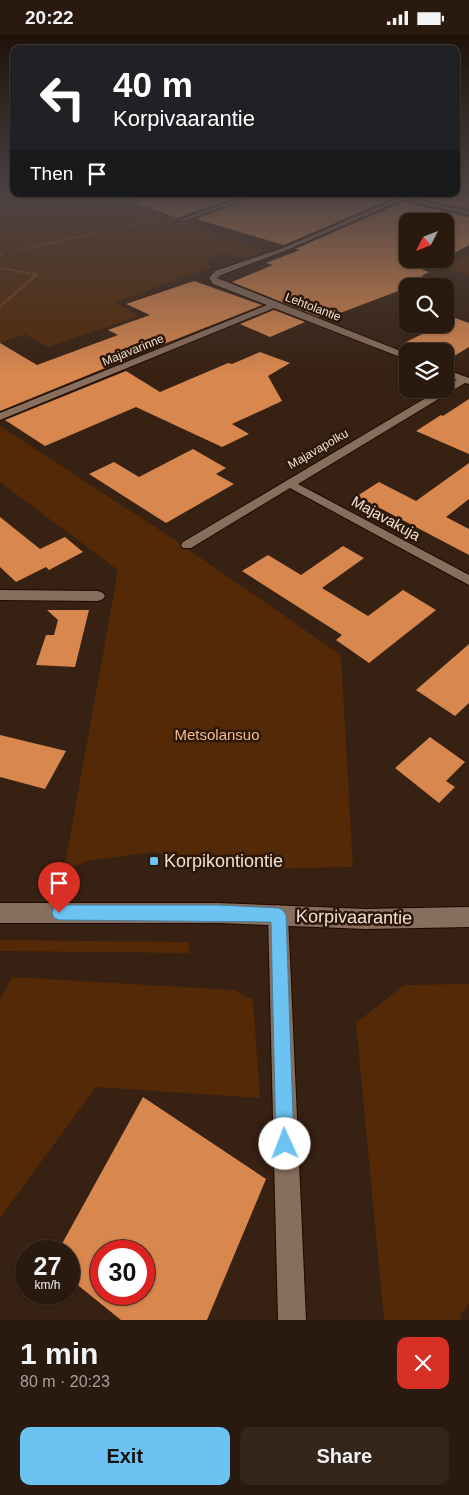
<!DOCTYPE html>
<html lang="en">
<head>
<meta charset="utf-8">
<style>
  body { margin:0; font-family:Helvetica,sans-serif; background:#35261c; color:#f1f3f6; height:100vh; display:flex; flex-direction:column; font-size:19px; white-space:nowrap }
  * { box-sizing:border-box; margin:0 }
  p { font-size:16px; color:#a5a09e }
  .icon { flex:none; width:28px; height:28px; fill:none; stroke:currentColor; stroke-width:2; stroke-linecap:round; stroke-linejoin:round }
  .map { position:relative; height:1285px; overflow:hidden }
  .panel { display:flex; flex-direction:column; background:#29190e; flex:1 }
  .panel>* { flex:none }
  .hud { position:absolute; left:10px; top:10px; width:450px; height:152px; border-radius:10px; box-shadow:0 1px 4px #0004,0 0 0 1px #45382e; background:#202124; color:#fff; overflow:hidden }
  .needle { width:32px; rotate:228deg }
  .fabs { position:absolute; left:399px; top:178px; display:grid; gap:10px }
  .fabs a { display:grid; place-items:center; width:55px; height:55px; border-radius:10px; background:#29190e; box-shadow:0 1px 4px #0004,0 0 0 1px #45382e; font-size:25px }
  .speed { position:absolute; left:15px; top:1205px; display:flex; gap:10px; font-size:25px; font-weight:700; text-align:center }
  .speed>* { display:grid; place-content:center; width:65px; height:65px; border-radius:50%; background:#29190e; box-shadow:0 1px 4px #0004,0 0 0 1px #45382e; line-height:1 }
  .speed small { font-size:12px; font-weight:400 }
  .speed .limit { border:8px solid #d22; background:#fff; color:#111 }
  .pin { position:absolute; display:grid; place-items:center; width:42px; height:42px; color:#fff; margin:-51px -21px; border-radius:50% 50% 50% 0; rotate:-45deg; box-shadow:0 0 5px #0007 }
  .pin .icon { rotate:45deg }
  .me { position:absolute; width:55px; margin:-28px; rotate:358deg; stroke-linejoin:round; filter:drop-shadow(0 0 4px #0008) }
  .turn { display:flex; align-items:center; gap:18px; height:105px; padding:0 20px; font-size:22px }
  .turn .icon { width:65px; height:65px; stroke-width:2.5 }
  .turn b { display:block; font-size:35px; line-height:42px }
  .then { display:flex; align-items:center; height:48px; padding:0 20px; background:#0003; gap:10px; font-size:19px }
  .round { display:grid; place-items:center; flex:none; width:52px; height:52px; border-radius:10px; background:#35261c }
  .head { display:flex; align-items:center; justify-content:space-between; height:85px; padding:0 20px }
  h1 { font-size:30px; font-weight:600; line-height:38px }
  .button { display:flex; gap:10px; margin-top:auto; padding:10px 20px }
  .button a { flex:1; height:58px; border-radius:10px; background:#6cc3f2; color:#111; font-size:20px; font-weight:600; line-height:58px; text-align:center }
  .button a+a { background:#35261c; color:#f1f3f6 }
  .status { display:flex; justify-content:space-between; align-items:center; height:35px; padding:0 25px; background:#29190e; direction:ltr }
  .status svg { height:14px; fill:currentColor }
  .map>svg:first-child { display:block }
</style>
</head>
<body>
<div class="status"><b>20:22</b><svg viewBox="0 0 49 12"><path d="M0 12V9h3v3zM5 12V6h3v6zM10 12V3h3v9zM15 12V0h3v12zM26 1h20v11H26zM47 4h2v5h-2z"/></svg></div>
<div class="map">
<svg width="469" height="1285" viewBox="0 0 469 1285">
  <rect width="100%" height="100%" fill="#372112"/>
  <!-- green -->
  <g fill="#532907">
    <path d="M0 159H103L267 215 241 224 224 218 205 227 212 232 116 267 139 281 48 312 25 299 0 308Z"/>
    <path d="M469 219V240L443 233Z"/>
    <path d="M0 391 172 503 341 620 353 832 243 834 152 817 88 826 64 835 118 535 0 447Z"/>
    <path d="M0 905 189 907V918L0 916Z"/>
    <path d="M12 942 234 955 253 965 260 1063 96 1052 0 1183V963Z"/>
    <path d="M469 949V1269L460 1281 461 1285H384L356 988 404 950Z"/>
  </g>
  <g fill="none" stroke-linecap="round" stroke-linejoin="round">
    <!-- stream -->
    <g fill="#7b4113" fill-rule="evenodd">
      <path d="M159 183 160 185 118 194 116 193Z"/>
      <path d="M95 197 96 199 18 216 16 215Z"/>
      <path d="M0 218H2L3 219 0 221Z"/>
      <path d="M0 232 39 239 0 273V270L34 240 0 234Z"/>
    </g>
  </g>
  <!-- building -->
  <g fill="#d8874e" fill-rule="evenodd">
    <path d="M124 159H244L177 183 136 168 140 167Z"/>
    <path d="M262 159H376L391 164 284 210 196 184Z"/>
    <path d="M418 159H469V174L414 162Z"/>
    <path d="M403 167 469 182V210L445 223V186H408V224H443L422 235 429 237 421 241 430 244 332 281 325 279 319 282 232 247 273 230 266 228 300 215 295 214Z"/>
    <path d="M194 246 262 270 159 311 154 309 110 326 115 329 0 376V308L37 330 118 300 108 295 150 280 126 269Z"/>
    <path d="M274 275 305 287 270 302 240 289Z"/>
    <path d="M455 283 469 288V312L449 324 445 322V316H429L406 307Z"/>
    <path d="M260 317 290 328 268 341 282 366 232 389 249 399 222 412 136 372 45 411 5 385 126 336 160 357 228 328 232 329Z"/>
    <path d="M469 364V419L416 396 441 380 443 381Z"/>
    <path d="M193 414 226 433 216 439 234 449 166 488 89 439 114 427 139 442Z"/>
    <path d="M469 428V464L446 482 469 494V520L357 461 379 447 416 466Z"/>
    <path d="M0 482 40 514 65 502 83 517 49 535 46 532 16 547 0 532Z"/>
    <path d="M343 511 364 523 322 553 368 581 403 555 436 575 369 628 336 605 342 600 242 536 268 520 301 540Z"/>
    <path d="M47 575H89L75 632 36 630 46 600H54L58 585Z"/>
    <path d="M469 609V668L455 681 416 655Z"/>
    <path d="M0 700 66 716 45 754 0 742Z"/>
    <path d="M430 702 465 727 446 746 455 752 439 768 395 733Z"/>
    <path d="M143 1062 266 1144 207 1285H121L69 1243V1216H58ZM101 1216H144V1259H101Z"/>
  </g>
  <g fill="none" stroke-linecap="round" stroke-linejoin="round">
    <!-- street casing -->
    <g stroke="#1d0a00" stroke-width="2">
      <g id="street">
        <path d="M250 159H260L184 186 179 185Z"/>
        <path d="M407 159H416L287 215 221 240 217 243 408 319V325L274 273 0 385V378L267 270 213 249 209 243 215 236 283 213Z"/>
        <path d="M445 334 469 343V349L465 348 298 449 469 540V550L290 453 191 513H183L181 510 183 507 441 354H445V351L457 345 445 340Z"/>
        <path d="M0 555 98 556 103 558 105 561 103 564 98 566 0 565Z"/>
        <path d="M278 870 285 873 288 880 306 1285H278L268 880 271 873Z"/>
      </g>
    </g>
    <!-- secondary casing -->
    <g stroke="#1d0a00" stroke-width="2">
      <g id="secondary">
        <path d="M378 159H391L469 176V180Z"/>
        <path d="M0 868H218L366 874 469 872V892L366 894 218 888H0Z"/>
      </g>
    </g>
    <!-- street -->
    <use href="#street" fill="#886e5d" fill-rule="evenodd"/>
    <!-- secondary -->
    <use href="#secondary" fill="#886e5d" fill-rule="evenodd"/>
  </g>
  <!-- sky -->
  <linearGradient id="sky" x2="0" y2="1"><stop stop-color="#1e120a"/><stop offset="0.47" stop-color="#4d4344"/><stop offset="1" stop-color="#4d4344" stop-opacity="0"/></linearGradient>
  <rect width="469" height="339" fill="url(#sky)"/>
  <!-- route -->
  <path fill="#6cc3f2" stroke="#467f9d" d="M59 870H218L278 873 283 875 286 880 294 1109 292 1116 285 1118 279 1116 276 1109 271 887 59 885 54 883 52 878 54 872Z"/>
  <!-- markers -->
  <rect fill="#6cc3f2" stroke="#2c1708" stroke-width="2" x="149" y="821" width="10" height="10" rx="2.5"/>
  <g text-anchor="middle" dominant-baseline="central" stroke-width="5" stroke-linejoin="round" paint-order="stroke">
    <!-- far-street labels -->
    <g font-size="12" fill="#f0e1d8" stroke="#2c1708">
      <text transform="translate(313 272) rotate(21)">Lehtolantie</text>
      <text transform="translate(133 315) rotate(-22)">Majavarinne</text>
      <text transform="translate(318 414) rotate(-30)">Majavapolku</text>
    </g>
    <!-- street labels -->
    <g font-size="15" fill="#f0e1d8" stroke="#2c1708">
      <text transform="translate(386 483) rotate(29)">Majavakuja</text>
    </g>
    <!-- park labels -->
    <g font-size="15" fill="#f7b88e" stroke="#2c1708">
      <text x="217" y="699">Metsolansuo</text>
    </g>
    <!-- near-poi labels -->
    <g font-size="18" fill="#f0e1d8" stroke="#2c1708" text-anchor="start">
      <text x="164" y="826">Korpikontiontie</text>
    </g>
    <!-- near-street labels -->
    <g font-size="18" fill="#f0e1d8" stroke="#2c1708">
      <text transform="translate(354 882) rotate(1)">Korpivaarantie</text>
    </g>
  </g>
</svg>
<div class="fabs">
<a><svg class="needle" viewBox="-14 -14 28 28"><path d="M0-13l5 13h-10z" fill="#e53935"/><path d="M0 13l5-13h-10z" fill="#a5a09e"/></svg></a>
<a><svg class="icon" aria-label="search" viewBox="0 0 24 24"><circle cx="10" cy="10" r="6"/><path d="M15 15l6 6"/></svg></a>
<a><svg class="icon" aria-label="layers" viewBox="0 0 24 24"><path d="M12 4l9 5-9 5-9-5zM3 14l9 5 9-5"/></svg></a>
</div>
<div class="speed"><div>27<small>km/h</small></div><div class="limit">30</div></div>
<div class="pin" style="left:59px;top:878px;background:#d93025"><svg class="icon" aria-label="arrive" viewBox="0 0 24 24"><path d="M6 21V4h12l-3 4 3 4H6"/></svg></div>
<svg class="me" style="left:285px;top:1109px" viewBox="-20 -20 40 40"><circle r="19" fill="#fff"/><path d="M0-13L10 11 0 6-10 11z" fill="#6cc3f2"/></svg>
<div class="hud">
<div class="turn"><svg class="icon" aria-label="left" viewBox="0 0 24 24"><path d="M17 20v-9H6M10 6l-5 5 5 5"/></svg><div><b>40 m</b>Korpivaarantie</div></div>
<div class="then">Then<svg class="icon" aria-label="arrive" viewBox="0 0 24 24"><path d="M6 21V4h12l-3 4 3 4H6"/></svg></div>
</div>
</div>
<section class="panel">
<div class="head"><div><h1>1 min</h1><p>80 m · 20:23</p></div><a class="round" style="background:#d93025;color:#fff"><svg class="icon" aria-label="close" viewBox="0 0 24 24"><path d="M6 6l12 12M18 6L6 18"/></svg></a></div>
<div class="button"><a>Exit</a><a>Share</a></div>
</section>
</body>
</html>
